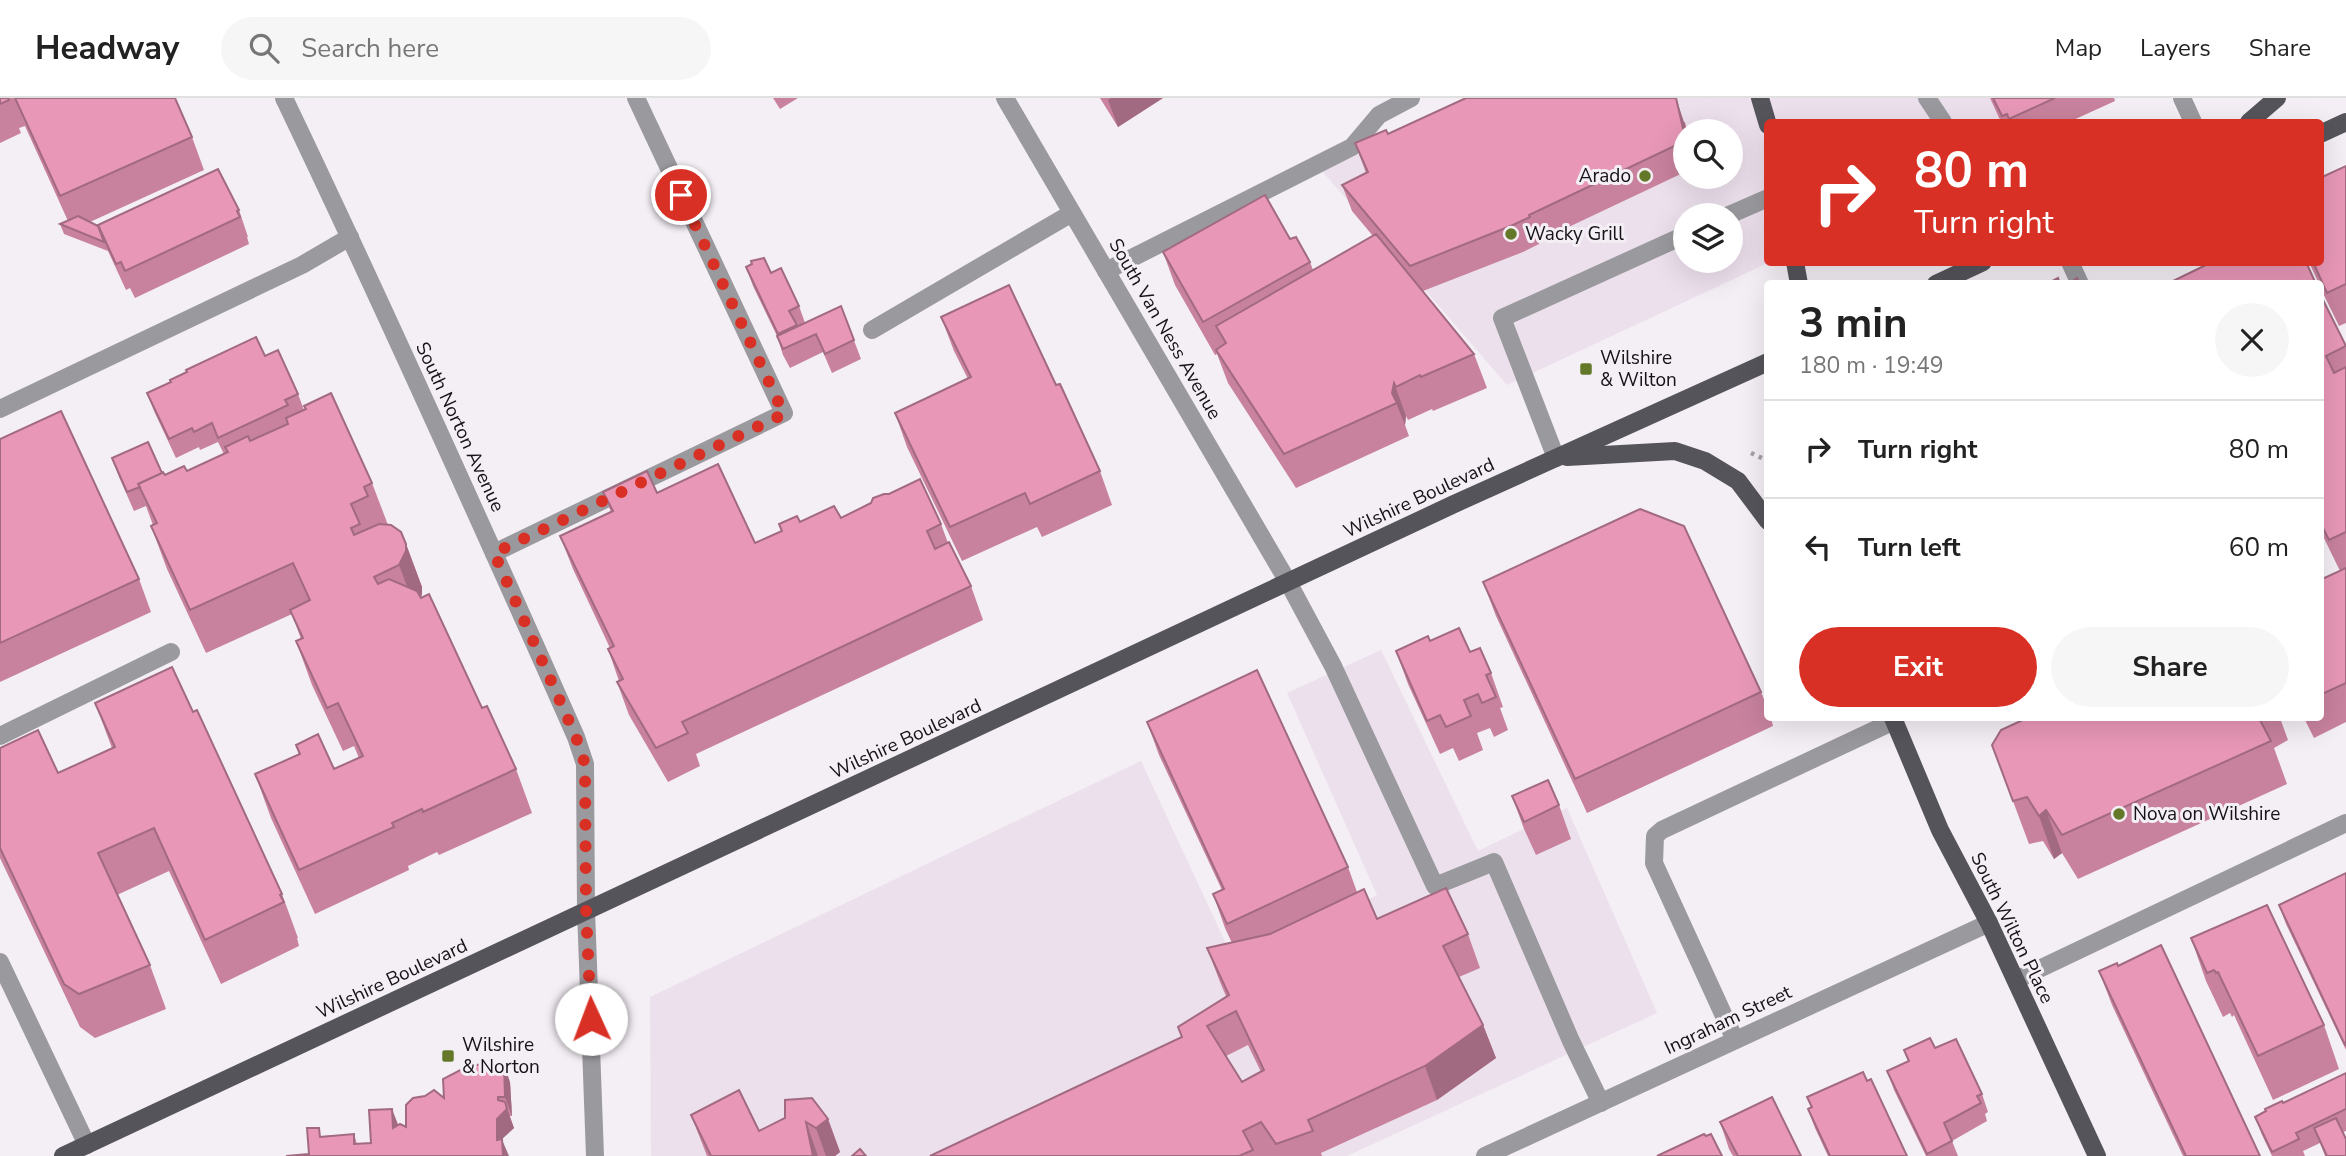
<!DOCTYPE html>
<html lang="en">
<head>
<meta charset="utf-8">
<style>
  body { margin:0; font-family:"Nunito Sans",sans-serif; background:#f6f6f6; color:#222; height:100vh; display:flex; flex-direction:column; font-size:26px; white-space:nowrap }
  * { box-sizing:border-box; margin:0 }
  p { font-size:23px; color:#767676 }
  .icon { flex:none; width:38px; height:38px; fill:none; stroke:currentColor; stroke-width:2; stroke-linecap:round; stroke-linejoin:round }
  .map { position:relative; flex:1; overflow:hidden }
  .drawer { position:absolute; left:1764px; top:182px; width:560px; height:441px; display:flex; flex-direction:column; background:#fff; border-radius:7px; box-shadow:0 7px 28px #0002 }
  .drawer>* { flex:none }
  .top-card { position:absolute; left:1764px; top:21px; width:560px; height:147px; border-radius:7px; box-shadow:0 7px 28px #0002; background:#d93025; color:#fff; overflow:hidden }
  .tools { position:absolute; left:1673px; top:21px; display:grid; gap:14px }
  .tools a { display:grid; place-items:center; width:70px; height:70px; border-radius:50%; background:#fff; box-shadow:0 7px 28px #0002; font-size:35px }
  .pin { position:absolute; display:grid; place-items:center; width:60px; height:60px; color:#fff; margin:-30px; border:4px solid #fff; border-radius:50%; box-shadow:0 2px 7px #0007 }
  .me { position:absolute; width:77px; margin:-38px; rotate:358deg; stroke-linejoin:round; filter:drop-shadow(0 0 5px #0008) }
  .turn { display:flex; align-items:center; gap:24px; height:147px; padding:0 35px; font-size:32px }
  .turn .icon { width:91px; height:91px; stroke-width:2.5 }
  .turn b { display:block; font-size:49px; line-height:60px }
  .round { display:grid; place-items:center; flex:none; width:74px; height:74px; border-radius:37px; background:#f6f6f6 }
  .overview { display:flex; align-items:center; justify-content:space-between; height:119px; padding:0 35px }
  h1 { font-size:42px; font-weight:700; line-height:52px }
  .cta { display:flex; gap:14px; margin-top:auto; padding:14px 35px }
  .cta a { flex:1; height:80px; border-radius:42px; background:#d93025; color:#fff; font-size:28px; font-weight:700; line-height:80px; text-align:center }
  .cta a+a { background:#f6f6f6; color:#222 }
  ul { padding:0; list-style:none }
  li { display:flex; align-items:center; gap:21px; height:98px; padding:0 35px; border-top:2px solid #e0e0e0 }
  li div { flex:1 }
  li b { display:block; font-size:26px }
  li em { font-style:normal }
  header { display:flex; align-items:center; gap:42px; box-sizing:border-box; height:98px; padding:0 35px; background:#fff; border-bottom:2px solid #e0e0e0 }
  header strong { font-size:33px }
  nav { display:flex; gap:38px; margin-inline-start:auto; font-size:24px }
  .search { width:490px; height:63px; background:#f6f6f6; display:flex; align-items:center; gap:18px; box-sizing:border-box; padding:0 24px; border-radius:38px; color:#767676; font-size:26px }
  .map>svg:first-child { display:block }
</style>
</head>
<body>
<header>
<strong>Headway</strong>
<div class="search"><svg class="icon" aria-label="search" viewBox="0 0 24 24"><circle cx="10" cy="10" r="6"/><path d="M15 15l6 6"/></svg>Search here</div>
<nav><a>Map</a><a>Layers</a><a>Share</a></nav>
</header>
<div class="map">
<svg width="2346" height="1058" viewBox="0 0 2346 1058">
  <rect width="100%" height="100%" fill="#f4eef5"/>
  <!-- built -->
  <g fill="#ece0ed" fill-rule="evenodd">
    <path d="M1471 0H2118L2066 24H1768V165L1507 287 1323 74ZM1685 33H1731V79H1685ZM1685 117H1731V163H1685Z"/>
    <path d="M1381 552 1478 753 1567 710 1657 915 1347 1058H651L650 899 1141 663 1235 865 1265 857 1377 797 1287 595Z"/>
  </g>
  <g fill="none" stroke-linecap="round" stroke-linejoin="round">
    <!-- path -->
    <path stroke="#a4a0a5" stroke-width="4.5" stroke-dasharray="3.5 5" stroke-linecap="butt" d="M1751 355 1766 362"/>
    <!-- minor -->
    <g stroke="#9a9a9e" stroke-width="18">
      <path d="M284 0C385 211 481 425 576 639L585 666 586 812 595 1058"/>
      <path d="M1005 0 1288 484 1333 568 1435 788 1494 764 1571 943 1601 1005"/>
      <path d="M1927 0 1943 24"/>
      <path d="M2182 0 2193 24"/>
      <path d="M1729 117 1768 100"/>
      <path d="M2070 164 2080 186"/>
      <path d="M1106 173 1352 49 1379 17 1411 0"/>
      <path d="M872 232 1072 115"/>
      <path d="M0 311 302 167 350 139"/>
      <path d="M1556 360 1502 220 1685 137"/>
      <path d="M494 455 784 315 636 0"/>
      <path d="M0 638 171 554"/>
      <path d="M0 864 87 1047"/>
      <path d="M2016 882 2346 725"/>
      <path d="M1735 942 1654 765 1655 738 1662 732 1894 623"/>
      <path d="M1485 1058 1989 825"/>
    </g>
    <!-- major -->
    <g stroke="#55545b" stroke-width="18">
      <path d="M1760 0 1768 27"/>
      <path d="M2249 24 2277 0"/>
      <path d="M2320 36 2346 24"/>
      <path d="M1795 164 1799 186"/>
      <path d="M1936 186 1983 164"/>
      <path d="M1567 359 1675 353 1705 363 1738 383 1768 423"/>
      <path d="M1893 620 1940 732 1989 825 2097 1058"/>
      <path d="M63 1058 1452 407 1768 264"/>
    </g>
  </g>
  <!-- wall -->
  <g fill="#c8829d" fill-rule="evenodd">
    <path d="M0 0H175L192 39 204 72 90 124 98 128 239 112 248 139H247L249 146 135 200 130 190 126 192 108 153 64 136 60 126 68 123 25 28 19 30 21 35 0 45Z"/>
    <path d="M773 0H798L780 11Z"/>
    <path d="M1100 0H1163L1118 29Z"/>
    <path d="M1990 0H2114L2115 3 2069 24H2001Z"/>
    <path d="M1685 24 1687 33H1685V74L1539 143V146L1523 154 1423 193 1474 256 1487 290 1433 313 1432 311 1408 322 1406 318 1405 327 1409 338 1296 390 1228 285 1217 256 1215 257 1175 187 1163 154 1290 141 1310 164 1313 172 1373 138 1352 113 1342 87 1366 75 1355 45 1388 36Z"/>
    <path d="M2346 68V225L2339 228 2320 189V186H2319L2309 164H2320Z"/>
    <path d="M746 169 771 175 799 208 805 225 841 208 861 261 832 275 823 254 790 270 783 257 777 238 753 188Z"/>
    <path d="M2320 196 2346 250V624L2314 640 2304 620H2320V482L2340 473 2320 432Z"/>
    <path d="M941 219 1056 287 1100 373 1112 407 1042 439 1037 429 962 463 907 349 895 315 968 281 954 253Z"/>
    <path d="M265 258 298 296 304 312 372 385 388 427 406 446 422 489V496L421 500 516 671 532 715 439 757 437 754 408 768 409 772 315 816 271 720 255 676 299 656 296 647 334 671 359 660 354 648 343 653 312 587 296 543 301 541 292 516 206 555 167 471 151 428 153 427 146 408 134 413 119 379 112 360 162 375 165 377 187 373 224 356 218 344 200 352 199 349 176 360 154 313 147 295Z"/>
    <path d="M0 341 139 481 151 514 0 584Z"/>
    <path d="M603 394 657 395 755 445 781 433 779 426 841 420 941 426 948 445 971 488 983 522 696 656 700 668 668 684 629 617 617 584 619 583 608 551 610 550 573 471 560 438 611 414Z"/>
    <path d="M1483 484 1761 594 1768 611V620H1771L1773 628 1587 715 1496 518Z"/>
    <path d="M1430 543 1470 554 1491 575 1503 609 1500 610 1508 632 1494 639 1490 630 1477 635 1483 652 1459 663 1453 650 1440 656 1408 586 1396 553Z"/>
    <path d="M95 605 193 614 282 796 298 840H297L299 848 221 886 169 773 117 797 150 867 166 911 95 940 80 929 0 760V650L58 675 112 650Z"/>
    <path d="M2027 620H2280L2288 642 2274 650 2287 686 2078 781 2062 755 2054 761 2043 743 2029 746 1992 647Z"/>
    <path d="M1147 624 1348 769 1357 794 1377 821 1468 836 1480 870 1459 879 1483 927 1496 960 1437 1002 1321 1055 1322 1058H930L1182 939 1226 898 1220 884 1207 850 1232 845 1225 830 1213 796 1222 792 1159 657ZM1248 947 1261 974 1242 984 1226 958Z"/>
    <path d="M1512 698 1559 707 1571 741 1536 757 1524 731Z"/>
    <path d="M2346 775V952L2286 826 2279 807Z"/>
    <path d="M2191 840 2324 927 2339 971 2273 1002 2234 917 2232 919 2230 915 2223 919 2206 883Z"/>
    <path d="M2099 873 2260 1058H2183L2112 907Z"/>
    <path d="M1904 952 1982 996 1988 1014 1985 1016 1987 1023 1952 1043 1958 1058H1926L1894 992 1887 973 1908 963Z"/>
    <path d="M2346 975V1033L2343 1034 2346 1058H2325L2320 1045 2303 1053 2305 1058H2272L2262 1037 2255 1019Z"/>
    <path d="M510 984 512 1018H509L514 1030 503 1040V1044L309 1056 322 1038 354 1036 357 1046 371 1045 398 1027 406 1029 444 1000Z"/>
    <path d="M1807 999 1907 1058H1828L1815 1030 1808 1011 1811 1010Z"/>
    <path d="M691 1017 759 1033 828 1021 840 1054 835 1058H707Z"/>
    <path d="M1720 1024 1801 1058H1733L1729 1051Z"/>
  </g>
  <!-- shaded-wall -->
  <g fill="#a26a80">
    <path d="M1111 0H1163L1118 29 1108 2Z"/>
    <path d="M1676 0 1687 33H1685V39Z"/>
    <path d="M1394 285 1406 318 1405 327 1392 295Z"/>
    <path d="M406 446 422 489V496L415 510 399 467Z"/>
    <path d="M2046 712 2062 755 2054 761 2039 718Z"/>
    <path d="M1483 927 1496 960 1437 1002 1425 968Z"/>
    <path d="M504 966 510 984 512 1018 505 999Z"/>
    <path d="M498 999 504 1014 505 1004 514 1030 503 1040V1044L509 1058H503L497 1042Z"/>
    <path d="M392 1011 399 1029 393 1030Z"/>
    <path d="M828 1021 840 1054 835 1058H826L816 1030Z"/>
    <path d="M806 1024 818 1058H813Z"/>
  </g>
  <!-- building -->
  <g fill="#e897b7" stroke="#a26a80" stroke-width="2" fill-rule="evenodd">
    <path d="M0 0H8L9 2 0 6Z"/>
    <path d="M15 0H175L192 39 60 98Z"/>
    <path d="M1466 0H1676L1685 39V43L1529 117 1530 119 1513 127 1410 168 1342 87 1368 74 1355 45 1386 32 1388 36Z"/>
    <path d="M1993 0H2055L2009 21 2007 16 2002 18Z"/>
    <path d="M2346 68V186L2327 195 2313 164H2320V80Z"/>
    <path d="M218 71 239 112 237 113 240 119 125 173 121 164 116 166 98 127Z"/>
    <path d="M1265 97 1290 141 1296 139 1310 164 1203 224 1163 154Z"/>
    <path d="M78 118 98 128 104 144 60 126Z"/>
    <path d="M1376 136 1474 256 1421 279 1420 277 1396 289 1394 285 1392 295 1397 305 1284 356 1216 252 1226 245 1216 228Z"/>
    <path d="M764 160 771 175 781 170 799 208 789 213 797 227 778 236 746 169 752 166 751 163Z"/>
    <path d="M2212 164H2306L2316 186H2167Z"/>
    <path d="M2058 180 2060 186H2047Z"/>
    <path d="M2077 180 2080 186H2069Z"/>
    <path d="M1009 187 1056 287 1060 286 1100 373 1030 406 1025 395 950 429 895 315 971 279 941 219Z"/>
    <path d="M2320 196 2346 248 2326 258 2334 275 2346 269V434L2329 442 2320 424Z"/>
    <path d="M841 208 854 242 825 256 816 236 783 251 777 238Z"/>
    <path d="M256 239 265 258 278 252 298 296 285 302 288 307 218 340 212 325 194 334 192 330 169 341 147 295 171 284 170 282 187 274 186 272Z"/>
    <path d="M331 295 372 385 364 389 368 398 351 406 360 426 351 430 354 437 379 426 391 427 401 434 406 446V453L399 467 374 479 378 486 389 481 417 493 421 500 429 496 482 610 487 608 516 671 423 714 422 711 392 725 394 729 299 772 255 676 300 656 296 647 318 636 334 671 363 658 338 605 327 610 296 543 303 540 290 512 310 502 293 465 190 512 151 428 157 425 138 386 163 374 165 377 184 368 187 373 228 354 225 349 248 338 250 343 288 326 286 320 306 311 304 308Z"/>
    <path d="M61 313 139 481 0 545V341Z"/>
    <path d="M148 344 162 375 138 386 140 389 127 394 112 360Z"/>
    <path d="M718 366 755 445 782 433 779 426 797 418 800 424 834 408 841 420 871 405 873 400 884 396H889L920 381 941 426 927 433 935 451 949 444 971 488 682 624 688 635 656 650 617 584 623 581 608 551 614 548 560 438 613 413 603 394 647 373 657 395Z"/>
    <path d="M1640 411 1684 428 1761 594 1575 681 1483 484Z"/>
    <path d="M2346 470V585L2320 597V482Z"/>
    <path d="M1459 530 1470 554 1480 550 1491 575 1486 577 1496 599 1482 605 1478 596 1464 602 1471 618 1446 629 1440 617 1427 623 1396 553 1428 538 1430 543Z"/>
    <path d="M172 569 193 614 197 612 282 796 280 797 284 804 205 842 154 730 98 755 150 867 79 896 64 886 0 750V650L38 632 58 675 115 649 95 605Z"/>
    <path d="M1257 572 1348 769 1227 826 1213 796 1224 791 1147 624Z"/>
    <path d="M2027 620H2259L2271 643 2062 737 2046 712 2039 718 2027 699 2013 703 1992 647 2001 632Z"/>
    <path d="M1548 682 1559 707 1524 724 1512 698Z"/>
    <path d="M2346 775V947H2345L2279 807Z"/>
    <path d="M1446 790 1468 836 1443 848 1483 927 1425 968 1308 1022 1313 1033 1276 1046 1261 1024 1243 1033 1253 1052 1239 1058H930L1182 939 1178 929 1229 897 1207 850 1270 836 1364 791 1377 821ZM1236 913 1264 972 1242 984 1207 928Z"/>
    <path d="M2267 807 2324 927 2258 958 2218 874 2216 875 2214 872 2207 875 2191 840Z"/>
    <path d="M2161 847 2260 1058H2186L2099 873 2117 865 2118 868Z"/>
    <path d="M1930 940 1935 950 1956 941 1982 996 1977 998 1981 1005 1944 1025 1952 1043 1927 1056 1887 973 1909 963 1904 952Z"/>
    <path d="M504 966 505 999H498V1002L505 1004 507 1011 497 1021V1042L502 1041 503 1058H286L309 1056 307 1030H319L320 1039 354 1036V1046L371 1045 369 1012 392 1011 393 1030 400 1026 406 1029V1007L413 1000 425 998 434 992 444 1000 443 981 470 967Z"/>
    <path d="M1863 974 1867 983 1871 981 1907 1058H1830L1808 1011 1812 1009 1807 999Z"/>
    <path d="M2346 975V1011L2296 1035 2299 1041 2272 1054 2255 1019 2266 1013 2265 1011 2282 1003 2283 1005Z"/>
    <path d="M739 992 759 1033 785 1020V1002L812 1000 828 1021 816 1030 806 1024 813 1058H711L691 1017Z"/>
    <path d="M1772 999 1801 1058H1738L1720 1024Z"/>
    <path d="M2336 1020 2346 1041V1058H2327L2314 1030Z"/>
    <path d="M1704 1036 1706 1038 1711 1036 1722 1058H1657Z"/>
    <path d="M860 1051 866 1058H852Z"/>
  </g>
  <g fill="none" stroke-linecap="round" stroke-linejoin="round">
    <!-- route -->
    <path stroke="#d93025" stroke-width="12" stroke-dasharray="0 21.6" d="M591 921 586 812 585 666 576 639 494 455 784 316 681 97"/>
  </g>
  <!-- markers -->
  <g fill="#637929" stroke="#f4eef5" stroke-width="2.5">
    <circle cx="1645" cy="78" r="7"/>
    <circle cx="1511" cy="136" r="7"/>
    <rect x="1579" y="264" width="14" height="14" rx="3.5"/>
    <circle cx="2119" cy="716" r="7"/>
    <rect x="441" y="951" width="14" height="14" rx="3.5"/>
  </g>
  <g text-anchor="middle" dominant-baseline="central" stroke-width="6" stroke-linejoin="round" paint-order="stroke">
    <!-- poi labels -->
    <g font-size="19" fill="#151315" stroke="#f4eef5" text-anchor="start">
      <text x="1631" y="78" text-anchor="end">Arado</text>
      <text x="1525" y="136">Wacky Grill</text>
      <text x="1600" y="260">Wilshire<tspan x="1600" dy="22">&amp; Wilton</tspan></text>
      <text x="2133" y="716">Nova on Wilshire</text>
      <text x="462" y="947">Wilshire<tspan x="462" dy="22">&amp; Norton</tspan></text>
    </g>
    <!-- street labels -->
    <g font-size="19" fill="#151315" stroke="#f4eef5">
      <text transform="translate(1165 231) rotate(60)">South Van Ness Avenue</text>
      <text transform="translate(460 329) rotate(65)">South Norton Avenue</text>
      <text transform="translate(1419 400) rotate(-25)">Wilshire Boulevard</text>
      <text transform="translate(906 641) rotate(-25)">Wilshire Boulevard</text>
      <text transform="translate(2012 830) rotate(64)">South Wilton Place</text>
      <text transform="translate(392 881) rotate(-25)">Wilshire Boulevard</text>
      <text transform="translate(1728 922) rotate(-25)">Ingraham Street</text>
    </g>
  </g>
</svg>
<div class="tools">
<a><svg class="icon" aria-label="search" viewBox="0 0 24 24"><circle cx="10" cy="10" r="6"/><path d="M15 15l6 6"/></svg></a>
<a><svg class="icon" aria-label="layers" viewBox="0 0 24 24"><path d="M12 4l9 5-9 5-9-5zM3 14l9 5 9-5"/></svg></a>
</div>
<div class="pin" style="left:681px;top:97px;background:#d93025"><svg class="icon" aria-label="arrive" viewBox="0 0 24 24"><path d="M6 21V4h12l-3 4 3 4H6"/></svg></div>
<svg class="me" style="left:591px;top:921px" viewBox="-20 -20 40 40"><circle r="19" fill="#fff"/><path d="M0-13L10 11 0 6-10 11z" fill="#d93025"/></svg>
<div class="top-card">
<div class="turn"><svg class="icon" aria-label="right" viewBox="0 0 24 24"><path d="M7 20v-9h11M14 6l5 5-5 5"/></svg><div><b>80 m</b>Turn right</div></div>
</div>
<section class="drawer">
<div class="overview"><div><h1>3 min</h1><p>180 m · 19:49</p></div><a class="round"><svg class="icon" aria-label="close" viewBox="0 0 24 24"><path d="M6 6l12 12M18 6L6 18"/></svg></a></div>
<ul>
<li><svg class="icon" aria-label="right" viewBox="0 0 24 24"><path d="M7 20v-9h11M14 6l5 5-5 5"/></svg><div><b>Turn right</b></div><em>80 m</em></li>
<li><svg class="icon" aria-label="left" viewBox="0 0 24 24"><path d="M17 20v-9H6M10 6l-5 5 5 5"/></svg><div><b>Turn left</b></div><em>60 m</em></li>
</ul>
<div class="cta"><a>Exit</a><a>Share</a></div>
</section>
</div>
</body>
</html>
